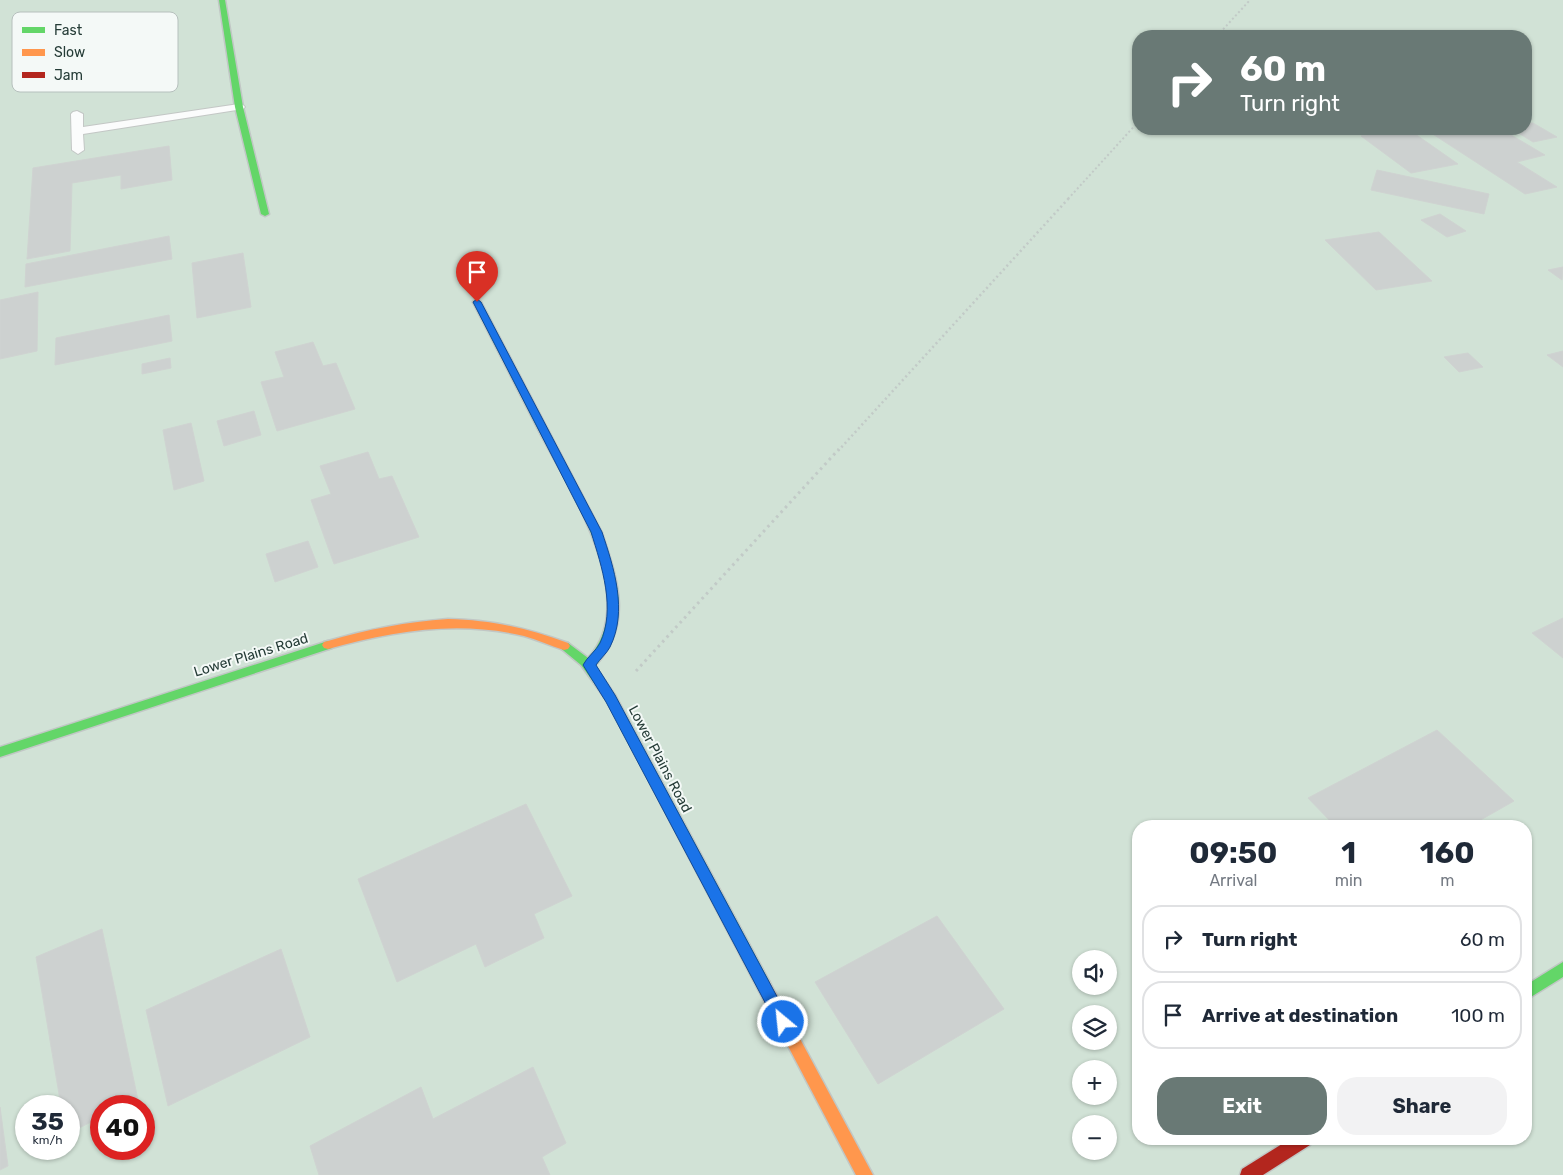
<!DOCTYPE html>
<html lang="en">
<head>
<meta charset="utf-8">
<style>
  body { margin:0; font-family:Rubik,sans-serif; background:#f2f2f3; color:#1f2937; height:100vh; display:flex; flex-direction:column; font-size:19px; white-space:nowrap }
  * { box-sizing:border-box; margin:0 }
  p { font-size:16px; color:#747a83 }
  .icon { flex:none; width:28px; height:28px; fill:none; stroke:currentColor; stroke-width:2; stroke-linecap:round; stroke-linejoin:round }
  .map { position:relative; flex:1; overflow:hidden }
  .drawer { position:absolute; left:1132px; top:820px; width:400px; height:325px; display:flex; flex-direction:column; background:#fff; border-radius:20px; box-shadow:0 1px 4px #0004 }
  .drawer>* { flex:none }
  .hud { position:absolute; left:1132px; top:30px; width:400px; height:105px; border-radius:20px; box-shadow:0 1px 4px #0004; background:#697975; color:#fff; overflow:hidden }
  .fabs { position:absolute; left:1072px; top:950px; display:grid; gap:10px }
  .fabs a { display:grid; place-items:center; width:45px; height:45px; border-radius:50%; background:#fff; box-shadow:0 1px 4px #0004; font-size:25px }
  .speed { position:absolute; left:15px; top:1095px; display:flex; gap:10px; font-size:25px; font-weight:700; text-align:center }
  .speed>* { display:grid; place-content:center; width:65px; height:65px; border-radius:50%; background:#fff; box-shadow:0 1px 4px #0004; line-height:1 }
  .speed small { font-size:12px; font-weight:400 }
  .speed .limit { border:8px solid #d22; background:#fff; color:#111 }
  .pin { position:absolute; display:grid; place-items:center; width:42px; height:42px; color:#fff; margin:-51px -21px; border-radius:50% 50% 50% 0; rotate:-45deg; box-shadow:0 0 5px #0007 }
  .pin .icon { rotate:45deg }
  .me { position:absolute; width:55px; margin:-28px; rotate:332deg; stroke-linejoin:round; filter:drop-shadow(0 0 4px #0008) }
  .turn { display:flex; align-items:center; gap:18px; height:105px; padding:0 25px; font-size:22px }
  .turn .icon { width:65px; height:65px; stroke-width:2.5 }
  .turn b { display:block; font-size:35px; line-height:42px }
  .eta { display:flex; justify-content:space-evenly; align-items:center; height:85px; text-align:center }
  .eta b { font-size:30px; font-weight:700; line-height:35px }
  .primary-button { display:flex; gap:10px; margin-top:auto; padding:10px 25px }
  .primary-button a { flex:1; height:58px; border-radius:20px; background:#697975; color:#fff; font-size:20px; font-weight:700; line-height:58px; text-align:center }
  .primary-button a+a { background:#f2f2f3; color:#1f2937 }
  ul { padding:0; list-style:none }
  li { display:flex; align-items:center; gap:15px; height:68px; margin:0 10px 8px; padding:0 15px; border:2px solid #e0e1e3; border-radius:20px }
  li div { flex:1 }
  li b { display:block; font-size:19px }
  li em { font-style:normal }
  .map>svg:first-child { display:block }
</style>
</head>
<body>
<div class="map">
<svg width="1563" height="1175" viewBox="0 0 1563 1175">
  <rect width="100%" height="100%" fill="#e6eae8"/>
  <!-- green -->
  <path fill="#d1e2d6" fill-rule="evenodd" d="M0 0H1563V1175H0ZM1139 36H1526V129H1139ZM1139 826H1526V1139H1139ZM1081 959H1109V986H1081ZM1081 1014H1109V1041H1081ZM1081 1069H1109V1096H1081ZM26 1106H69V1149H26ZM101 1106H144V1149H101ZM1081 1124H1109V1151H1081Z"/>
  <!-- building -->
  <g fill="#cdd1d0" stroke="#cfd3d1">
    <path d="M1533 123 1557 137 1533 142 1512 129H1526V124Z"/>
    <path d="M1400 129H1408L1458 164 1411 173 1361 136Z"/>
    <path d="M1425 129H1501L1545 155 1517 162 1557 187 1525 194Z"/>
    <path d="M169 146 172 180 121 189V175L72 183 70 251 27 259 33 168Z"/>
    <path d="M1377 170 1489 194 1484 214 1371 190Z"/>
    <path d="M1440 214 1466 231 1447 237 1421 220Z"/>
    <path d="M1379 232 1432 281 1376 290 1325 240Z"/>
    <path d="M169 236 172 259 25 287 26 264Z"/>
    <path d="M243 253 251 307 197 318 192 263Z"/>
    <path d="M1563 267 1562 280 1548 270Z"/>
    <path d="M38 292 37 351 0 359V300Z"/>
    <path d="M169 315 172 341 55 365 56 338Z"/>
    <path d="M313 342 323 366 336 363 355 409 277 431 261 382 284 377 275 352Z"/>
    <path d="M1563 351V367L1547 355Z"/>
    <path d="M1468 353 1483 367 1459 372 1444 357Z"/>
    <path d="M170 358 171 368 142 374V364Z"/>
    <path d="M254 411 261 435 224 446 217 421Z"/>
    <path d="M191 423 204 481 174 490 163 430Z"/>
    <path d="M368 452 379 479 392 476 419 537 334 564 311 500 331 494 320 466Z"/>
    <path d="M308 541 318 567 275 582 266 554Z"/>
    <path d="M1563 618V658L1532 633Z"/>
    <path d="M1437 730 1514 801 1470 826H1335L1308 798Z"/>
    <path d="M526 804 572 896 534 914 544 938 485 967 476 944 397 982 358 879Z"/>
    <path d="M937 916 1004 1009 878 1084 815 982Z"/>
    <path d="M102 929 138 1100 124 1106H101V1117L69 1133V1106H61L36 957Z"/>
    <path d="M281 949 310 1037 168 1106 146 1010Z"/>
    <path d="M533 1067 566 1143 542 1157 550 1175H319L310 1146 421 1087 433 1119Z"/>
    <path d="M0 1107 8 1166 0 1170Z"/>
  </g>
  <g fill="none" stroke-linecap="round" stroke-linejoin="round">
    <!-- lane casing -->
    <g stroke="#c3c7c5" stroke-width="2">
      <path id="lane" d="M239 104 243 105 245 107 243 109 83 134 84 150 78 154 72 150 71 114 73 112 77 111 83 114V127Z"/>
    </g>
    <!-- fast casing -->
    <g stroke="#c1c7c5" stroke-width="3">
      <g id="fast">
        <path d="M219 0H225L243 107 269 214 265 216 261 214 235 107Z"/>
        <path d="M477 299 481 302 602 533C618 581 633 625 595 666L615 695 769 981 771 986 769 991 764 993 759 991 607 701 581 665 558 646 560 643H568L588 658C643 600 568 487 539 431 517 388 495 345 473 302Z"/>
        <path d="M328 641 332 642 334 645 332 648 0 757V747Z"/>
        <path d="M1563 962V977L1526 1000V985Z"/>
      </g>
    </g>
    <!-- slow casing -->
    <g stroke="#c1c7c5" stroke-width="3">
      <g id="slow">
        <path d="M448 619C492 620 526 628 568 643L570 646 568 649 564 650C551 646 538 640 524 636 458 620 392 631 328 649L324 648 322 645 324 642 328 641C368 629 407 622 448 619Z"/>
        <path d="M764 979 769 981 873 1175H856L759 991 757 986 759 981Z"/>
      </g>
    </g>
    <!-- jam casing -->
    <g stroke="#c1c7c5" stroke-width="3">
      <path id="jam" d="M1290 1139H1312L1310 1145 1263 1175H1240L1242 1169Z"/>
    </g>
    <!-- path-far2 -->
    <g stroke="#c2cac7" stroke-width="2" stroke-dasharray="2 2.5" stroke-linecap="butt">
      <path d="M1217 36 1250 0"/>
      <path d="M1068 199 1139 121"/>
    </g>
    <!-- path-far1 -->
    <path stroke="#c2cac7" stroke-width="2.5" stroke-dasharray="2 3" stroke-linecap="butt" d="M838 451 1069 198"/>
    <!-- path -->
    <path stroke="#c2cac7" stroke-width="3" stroke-dasharray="2.5 4" stroke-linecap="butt" d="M636 671 839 449"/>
    <!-- lane -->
    <use href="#lane" fill="#fbfcfc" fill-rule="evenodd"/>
    <!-- fast -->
    <use href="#fast" fill="#63d668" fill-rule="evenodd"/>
    <!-- slow -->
    <use href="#slow" fill="#ff974d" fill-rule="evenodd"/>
    <!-- jam -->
    <use href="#jam" fill="#b3261e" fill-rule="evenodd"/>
  </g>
  <!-- route -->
  <path fill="#1a73e8" stroke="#114b97" d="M477 299 481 302 602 532C614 568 628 611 610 647 607 653 600 659 596 665L615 695 788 1017 791 1022 788 1027 783 1029 778 1027 606 702 583 665C587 657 596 651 600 643 616 609 602 567 591 532L473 302Z"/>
  <g text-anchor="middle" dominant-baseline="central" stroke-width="4" stroke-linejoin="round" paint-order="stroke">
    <!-- street labels -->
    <g font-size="14" fill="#253c37" stroke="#f4f9f7">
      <text transform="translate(251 655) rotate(-17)">Lower Plains Road</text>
      <text transform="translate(660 759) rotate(62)">Lower Plains Road</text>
    </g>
  </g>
  <!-- legend -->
  <rect x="12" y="12" width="166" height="80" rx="8" fill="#f4f9f7" stroke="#b6c0bd" stroke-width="1"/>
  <rect x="22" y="27" width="23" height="6" fill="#63d668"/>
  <rect x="22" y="49" width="23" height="7" fill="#ff974d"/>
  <rect x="22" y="72" width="23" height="6" fill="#b3261e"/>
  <g font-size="14" fill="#253c37">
    <text x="54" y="35">Fast</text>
    <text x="54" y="57">Slow</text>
    <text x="54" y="80">Jam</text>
  </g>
</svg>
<div class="fabs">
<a><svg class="icon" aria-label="sound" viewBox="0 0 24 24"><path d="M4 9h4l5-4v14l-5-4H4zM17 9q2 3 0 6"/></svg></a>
<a><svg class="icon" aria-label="layers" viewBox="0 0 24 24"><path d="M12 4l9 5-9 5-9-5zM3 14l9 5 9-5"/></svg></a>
<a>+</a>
<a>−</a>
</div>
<div class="speed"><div>35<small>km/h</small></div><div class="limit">40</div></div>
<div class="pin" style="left:477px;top:302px;background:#d93025"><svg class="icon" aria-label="arrive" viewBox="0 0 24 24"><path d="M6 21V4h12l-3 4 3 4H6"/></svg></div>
<svg class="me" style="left:783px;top:1022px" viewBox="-20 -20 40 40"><circle r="17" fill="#1a73e8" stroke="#fff" stroke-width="3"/><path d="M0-11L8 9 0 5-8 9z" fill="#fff"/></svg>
<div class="hud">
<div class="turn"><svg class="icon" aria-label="right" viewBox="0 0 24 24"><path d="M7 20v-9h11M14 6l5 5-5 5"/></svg><div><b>60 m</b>Turn right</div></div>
</div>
<section class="drawer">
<div class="eta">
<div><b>09:50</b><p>Arrival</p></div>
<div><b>1</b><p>min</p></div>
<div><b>160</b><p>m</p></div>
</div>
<ul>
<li><svg class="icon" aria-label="right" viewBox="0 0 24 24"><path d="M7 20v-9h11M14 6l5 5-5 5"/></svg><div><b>Turn right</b></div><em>60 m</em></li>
<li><svg class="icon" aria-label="arrive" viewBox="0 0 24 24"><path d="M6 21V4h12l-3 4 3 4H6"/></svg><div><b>Arrive at destination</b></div><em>100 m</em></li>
</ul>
<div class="primary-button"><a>Exit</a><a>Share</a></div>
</section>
</div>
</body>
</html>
